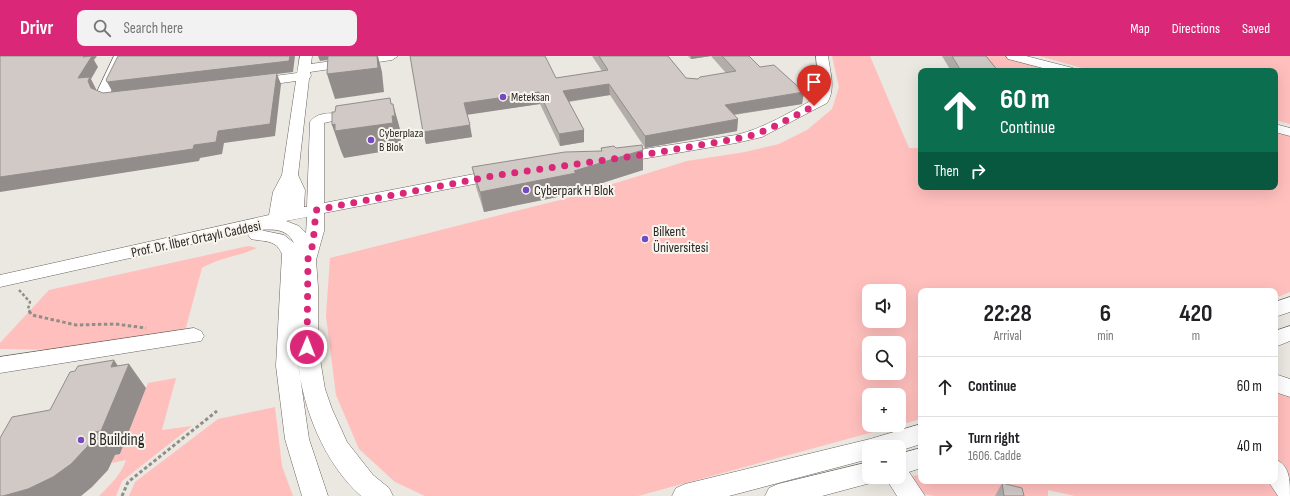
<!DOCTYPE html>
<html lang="en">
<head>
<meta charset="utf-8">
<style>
  body { margin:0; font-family:"Sofia Sans Condensed",sans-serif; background:#f2f2f2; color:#202124; height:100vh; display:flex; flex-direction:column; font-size:15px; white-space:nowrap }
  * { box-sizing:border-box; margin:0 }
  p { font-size:13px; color:#757577 }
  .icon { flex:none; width:22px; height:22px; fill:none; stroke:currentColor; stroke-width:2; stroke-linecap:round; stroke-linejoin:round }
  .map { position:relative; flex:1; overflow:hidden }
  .side { position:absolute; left:918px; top:232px; width:360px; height:196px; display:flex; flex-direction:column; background:#fff; border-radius:8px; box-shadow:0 4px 16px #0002 }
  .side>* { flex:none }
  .hud { position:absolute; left:918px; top:12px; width:360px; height:122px; border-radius:8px; box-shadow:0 4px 16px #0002; background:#0b6e4f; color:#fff; overflow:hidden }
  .controls { position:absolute; left:862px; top:228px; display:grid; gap:8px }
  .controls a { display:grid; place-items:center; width:44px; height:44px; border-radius:8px; background:#fff; box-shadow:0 4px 16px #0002; font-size:20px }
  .pin { position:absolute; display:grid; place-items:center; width:34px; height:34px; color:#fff; margin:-41px -17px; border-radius:50% 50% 50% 0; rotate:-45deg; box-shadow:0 0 4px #0007 }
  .pin .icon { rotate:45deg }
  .me { position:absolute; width:44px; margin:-22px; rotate:1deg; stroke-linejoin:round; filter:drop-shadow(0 0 3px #0008) }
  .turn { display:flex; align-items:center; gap:14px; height:84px; padding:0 16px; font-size:18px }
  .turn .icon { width:52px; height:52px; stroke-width:2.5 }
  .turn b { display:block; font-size:28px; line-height:34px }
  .then { display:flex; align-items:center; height:38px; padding:0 16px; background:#0003; gap:8px; font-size:15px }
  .eta { display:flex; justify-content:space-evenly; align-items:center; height:68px; text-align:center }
  .eta b { font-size:24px; font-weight:700; line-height:28px }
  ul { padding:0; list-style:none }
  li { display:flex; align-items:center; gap:12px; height:60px; padding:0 16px; border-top:1px solid #e0e0e0 }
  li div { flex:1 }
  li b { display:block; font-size:15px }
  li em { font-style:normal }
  header { display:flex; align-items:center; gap:24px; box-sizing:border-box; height:56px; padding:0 20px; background:#db2777; color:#fff }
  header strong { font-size:19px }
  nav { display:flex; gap:22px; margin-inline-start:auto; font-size:14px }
  .search { width:280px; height:36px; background:#f2f2f2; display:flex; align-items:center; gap:10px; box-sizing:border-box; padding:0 14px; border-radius:8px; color:#757577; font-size:15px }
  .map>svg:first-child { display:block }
</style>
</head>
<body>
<header>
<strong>Drivr</strong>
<div class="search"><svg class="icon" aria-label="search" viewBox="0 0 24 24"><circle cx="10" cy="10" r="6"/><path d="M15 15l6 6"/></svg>Search here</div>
<nav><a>Map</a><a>Directions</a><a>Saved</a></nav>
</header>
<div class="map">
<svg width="1290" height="440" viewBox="0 0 1290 440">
  <rect width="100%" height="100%" fill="#ebe7e1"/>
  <!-- green -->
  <g fill="#ffbfbd" fill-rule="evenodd">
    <path d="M832 0H870L909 92H921V131H1275V75L1290 79V236L1275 242V235H921V363L638 440H425L395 426 359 393 336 339 326 260 330 202 564 143 687 105 745 96 779 88 807 74 832 53 839 31ZM869 235H899V265H869ZM869 287H899V317H869ZM869 339H899V369H869Z"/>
    <path d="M981 0H1003L1058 15H992Z"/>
    <path d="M1039 0H1290V68L1275 64V15H1093Z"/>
    <path d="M248 190 257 192C239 200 219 202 202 212L185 275 66 294 0 293V287L49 234Z"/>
    <path d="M176 322 162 374 192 370 122 425 116 440H99C110 429 121 419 126 404L112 407 113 403 108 404 109 400 120 398 148 327Z"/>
    <path d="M1275 335 1290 339V421L1275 400Z"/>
    <path d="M275 351 282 410 293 440H129L135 426 218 363Z"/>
    <path d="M921 418V425H1270L1279 440H1075L1048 434V440H936L924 438 911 421Z"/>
  </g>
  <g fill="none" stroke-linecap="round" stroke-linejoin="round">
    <!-- minor casing -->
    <g stroke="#6a6661" stroke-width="1">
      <g id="minor">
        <path d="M114 0H126L110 38 113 40H130L132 43 130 46C117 49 104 50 96 38Z"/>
        <path d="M300 0H312L311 8 367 0H398L392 4 310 16 311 20 309 23 298 119 305 134 304 151H307L310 66C315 58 328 56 337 58L339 61 337 64 324 67V147L500 113 506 115 508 118 506 121 500 123 324 157V175L316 204 318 231V291L325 333 332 353 347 386 373 419 389 432 393 440H361C325 408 303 354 298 306L309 383 328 440H302L285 383 276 310 282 198C276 183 264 186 251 183L248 179 251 175 256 174 0 231V219L269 159 273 136 282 119 296 25 253 31 246 27 253 23 297 17ZM307 161 306 177 299 170 286 165ZM260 174C275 173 287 173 294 187L284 179Z"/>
        <path d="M816 0H828C830 16 836 33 827 47L762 81 736 87 618 107 613 105 610 102 613 99 618 97 736 79C765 72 790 56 816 42L819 35Z"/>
        <path d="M1006 0H1026L1073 12 1075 15H1054L1008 3Z"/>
        <path d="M1275 68 1290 72V80L1275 76Z"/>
        <path d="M1290 241V256L1275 261V246Z"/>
        <path d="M1290 270V285L1275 291V275Z"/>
        <path d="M194 272 201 275 204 280 201 285 0 317V301Z"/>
        <path d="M1275 318 1290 323V341L1275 336Z"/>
        <path d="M921 368V388L899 395V391H869V403L729 440H672L676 432 685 428 870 383Z"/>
        <path d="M921 392V412L909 416 925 440H897L885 421H899V398Z"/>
        <path d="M1275 403C1290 410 1290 423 1290 440H1278L1268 425H1275Z"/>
        <path d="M869 406V421H880L878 425 822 440H765L769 432 778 428Z"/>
      </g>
    </g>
    <!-- path-far1 -->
    <path stroke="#918e8a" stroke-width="2.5" stroke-dasharray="3 2" stroke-linecap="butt" d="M19 234 30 246 28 253 30 256"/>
    <!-- path -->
    <g stroke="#918e8a" stroke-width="3" stroke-dasharray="3.5 2.5" stroke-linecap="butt">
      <path d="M29 255 32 259 76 269 115 268 146 272"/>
      <path d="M122 440 128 426 217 355"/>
    </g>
    <!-- minor -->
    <use href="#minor" fill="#fff" fill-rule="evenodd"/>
  </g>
  <!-- wall -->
  <g fill="#b3adaa">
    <path d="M410 0 556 22 602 15 592 0H668L686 22 698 23 726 17 711 0 691 3 688 0H749L760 11 804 36 802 48 734 59 738 63 737 75 645 92 610 39 569 46 584 74V86L560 90 540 48 467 58 472 81 426 88Z"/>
    <path d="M942 0H986L998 15H951Z"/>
    <path d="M601 92H616L643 94V114L577 135V137L484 156 476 131 472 111 601 95Z"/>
    <path d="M1002 427 1024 440H995Z"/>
  </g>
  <!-- shaded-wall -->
  <g fill="#928d8b">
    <path d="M84 0H97L94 4 98 11 91 23 96 33 95 37 78 22Z"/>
    <path d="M290 0H295L293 16 277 18 281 28 275 80 224 87 222 98 200 102 199 105 0 136V115L113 37 107 26Z"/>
    <path d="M318 0H378L382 16 384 36 335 43 327 18 354 0 320 5Z"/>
    <path d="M691 0H711L691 3Z"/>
    <path d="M609 28 610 39 564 46 563 35Z"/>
    <path d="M539 36 540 48 466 59 464 47Z"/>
    <path d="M804 36 802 48 724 60 725 49Z"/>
    <path d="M390 42 394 60 393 48 400 73 401 86H399V93L344 102 341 95 332 69 391 48Z"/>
    <path d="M738 63 737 75 645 92V80Z"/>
    <path d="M470 69 472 81 426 88 423 76Z"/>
    <path d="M584 74V86L560 90 559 78Z"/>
    <path d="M643 94V114L577 135V137L484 156 480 136 574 115Z"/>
    <path d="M114 304 124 319 129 308 146 332 120 398 115 399 108 414 92 431 81 440H3L111 311Z"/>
  </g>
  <!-- building -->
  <g fill="#d0c9c6" stroke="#928d8b">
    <path d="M0 0H84L83 1 92 0 78 22 90 21 88 25 91 32 103 37 277 17 270 68 218 75 216 86 194 89 193 93 0 121Z"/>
    <path d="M118 0H290L289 5 107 26 106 24Z"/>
    <path d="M328 0H377L378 12 327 18Z"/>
    <path d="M410 0H545L556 22 608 14 599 0H668L686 22 698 23 700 21 736 15 722 0H749L760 11 774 9 804 36 725 49 738 63 645 80 609 28 563 35 584 74 559 78 539 36 464 47 470 69 423 76Z"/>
    <path d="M952 0H986L998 15H961Z"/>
    <path d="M390 42 391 48H393L395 60H392L393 67 335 75V68L332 69V56H335L336 50Z"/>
    <path d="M642 89 643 94 574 115 576 117 480 136 472 111 565 96 602 95 601 92 614 90 616 92Z"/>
    <path d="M114 304 111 311 129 308 101 375 95 376 87 391 71 408 53 421 28 433 3 440H0V382L12 361 50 354 70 316 75 315 78 310Z"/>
    <path d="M1002 427 1022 432 1024 440H1004Z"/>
  </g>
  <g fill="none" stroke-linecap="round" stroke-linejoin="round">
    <!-- route -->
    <path stroke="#db2777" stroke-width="7" stroke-dasharray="0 12.6" d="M307 291 308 203 313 188 316 154 498 119 648 98 736 83 757 78 775 70 814 50"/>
  </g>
  <!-- markers -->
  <g fill="#7549c1" stroke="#f8f4ee" stroke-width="1.5">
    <circle cx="503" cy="41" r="4"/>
    <circle cx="371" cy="84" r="4"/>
    <circle cx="526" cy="134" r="4"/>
    <circle cx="645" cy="183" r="4"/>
    <circle cx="81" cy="384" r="4"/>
  </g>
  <g text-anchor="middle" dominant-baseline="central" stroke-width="4" stroke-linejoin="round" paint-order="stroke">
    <!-- far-poi labels -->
    <g font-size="12" fill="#2b2927" stroke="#f8f4ee" text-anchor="start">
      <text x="511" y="41">Meteksan</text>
      <text x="379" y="77">Cyberplaza<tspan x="379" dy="14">B Blok</tspan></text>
    </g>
    <!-- poi labels -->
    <g font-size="14" fill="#2b2927" stroke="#f8f4ee" text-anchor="start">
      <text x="534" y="134">Cyberpark H Blok</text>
      <text x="653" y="175">Bilkent<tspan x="653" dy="16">Üniversitesi</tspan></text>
    </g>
    <!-- street labels -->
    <g font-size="14" fill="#2b2927" stroke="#f8f4ee">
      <text transform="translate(196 183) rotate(-12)">Prof. Dr. İlber Ortaylı Caddesi</text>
    </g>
    <!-- near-poi labels -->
    <g font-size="17" fill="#2b2927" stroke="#f8f4ee" text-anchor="start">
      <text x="89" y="384">B Building</text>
    </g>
  </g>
</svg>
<div class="controls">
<a><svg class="icon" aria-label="sound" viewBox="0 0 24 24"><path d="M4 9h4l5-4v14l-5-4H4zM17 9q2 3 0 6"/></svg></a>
<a><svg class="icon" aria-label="search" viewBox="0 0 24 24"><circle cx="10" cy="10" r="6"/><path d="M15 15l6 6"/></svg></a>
<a>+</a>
<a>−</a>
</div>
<div class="pin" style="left:814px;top:50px;background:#d93025"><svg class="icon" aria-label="arrive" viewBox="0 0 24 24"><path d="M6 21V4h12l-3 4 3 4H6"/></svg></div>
<svg class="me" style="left:307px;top:291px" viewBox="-20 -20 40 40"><circle r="17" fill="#db2777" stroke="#fff" stroke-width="3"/><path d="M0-11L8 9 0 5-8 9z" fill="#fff"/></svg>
<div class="hud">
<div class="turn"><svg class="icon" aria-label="ahead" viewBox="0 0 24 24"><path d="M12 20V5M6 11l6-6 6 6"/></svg><div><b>60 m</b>Continue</div></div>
<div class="then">Then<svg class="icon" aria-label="right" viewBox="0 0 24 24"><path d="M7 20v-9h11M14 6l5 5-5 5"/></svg></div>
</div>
<section class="side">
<div class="eta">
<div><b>22:28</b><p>Arrival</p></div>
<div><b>6</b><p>min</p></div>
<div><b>420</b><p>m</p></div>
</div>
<ul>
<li><svg class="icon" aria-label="ahead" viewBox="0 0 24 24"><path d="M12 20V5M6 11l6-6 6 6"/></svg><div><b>Continue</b></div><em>60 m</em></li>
<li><svg class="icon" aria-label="right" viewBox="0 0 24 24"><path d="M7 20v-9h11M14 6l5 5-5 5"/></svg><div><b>Turn right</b><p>1606. Cadde</p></div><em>40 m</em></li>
</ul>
</section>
</div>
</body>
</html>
